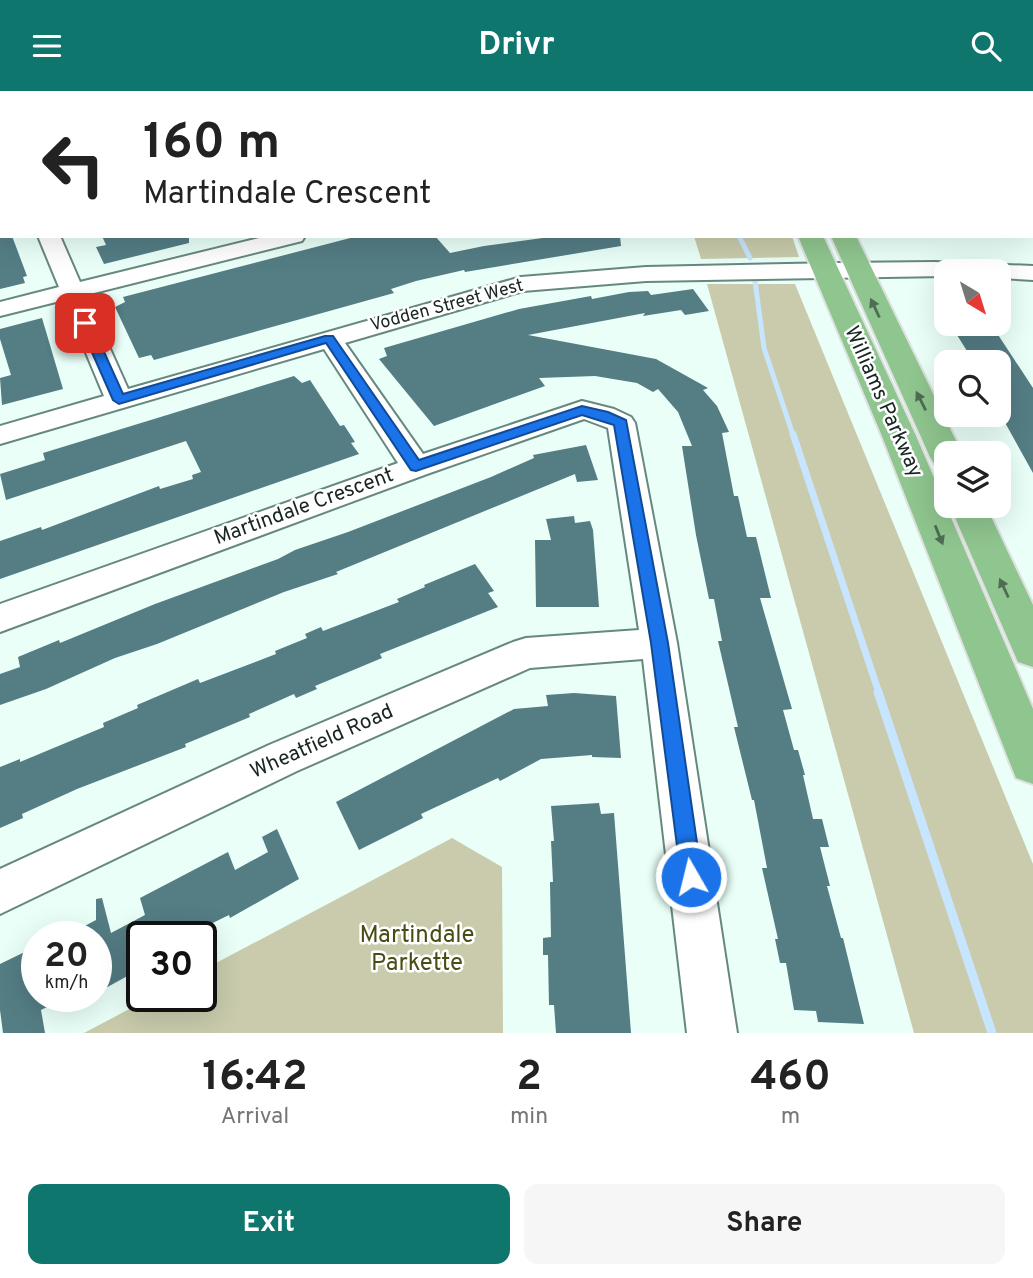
<!DOCTYPE html>
<html lang="en">
<head>
<meta charset="utf-8">
<style>
  body { margin:0; font-family:Overpass,sans-serif; background:#f6f6f6; color:#222; height:100vh; display:flex; flex-direction:column; font-size:26px; white-space:nowrap }
  * { box-sizing:border-box; margin:0 }
  p { font-size:23px; color:#767676 }
  .icon { flex:none; width:38px; height:38px; fill:none; stroke:currentColor; stroke-width:2; stroke-linecap:round; stroke-linejoin:round }
  .map { position:relative; height:942px; overflow:hidden }
  .side { display:flex; flex-direction:column; background:#fff; flex:1 }
  .side>* { flex:none }
  .hud { position:absolute; left:0px; top:0px; width:1034px; height:147px; box-shadow:0 7px 28px #0002; background:#fff; color:#222; overflow:hidden }
  .needle { width:46px; rotate:142deg }
  .tools { position:absolute; left:934px; top:168px; display:grid; gap:14px }
  .tools a { display:grid; place-items:center; width:77px; height:77px; border-radius:14px; background:#fff; box-shadow:0 7px 28px #0002; font-size:35px }
  .speed { position:absolute; left:21px; top:830px; display:flex; gap:14px; font-size:35px; font-weight:700; text-align:center }
  .speed>* { display:grid; place-content:center; width:91px; height:91px; border-radius:50%; background:#fff; box-shadow:0 7px 28px #0002; line-height:1 }
  .speed small { font-size:18px; font-weight:400 }
  .speed .limit { border:4px solid #111; border-radius:10px; background:#fff; color:#111 }
  .pin { position:absolute; display:grid; place-items:center; width:60px; height:60px; color:#fff; margin:-30px; border-radius:14px; box-shadow:0 4px 10px #0006 }
  .me { position:absolute; width:77px; margin:-38px; rotate:352deg; stroke-linejoin:round; filter:drop-shadow(0 0 5px #0008) }
  .turn { display:flex; align-items:center; gap:24px; height:147px; padding:0 28px; font-size:32px }
  .turn .icon { width:91px; height:91px; stroke-width:2.5 }
  .turn b { display:block; font-size:49px; line-height:60px }
  .eta { display:flex; justify-content:space-evenly; align-items:center; height:119px; text-align:center }
  .eta b { font-size:42px; font-weight:700; line-height:49px }
  .button { display:flex; gap:14px; margin-top:auto; padding:14px 28px }
  .button a { flex:1; height:80px; border-radius:14px; background:#0f766e; color:#fff; font-size:28px; font-weight:700; line-height:80px; text-align:center }
  .button a+a { background:#f6f6f6; color:#222 }
  header { display:flex; justify-content:space-between; align-items:center; height:91px; padding:0 28px; background:#0f766e; color:#fff; font-size:32px; font-weight:700 }
  .map>svg:first-child { display:block }
</style>
</head>
<body>
<header><svg class="icon" aria-label="menu" viewBox="0 0 24 24"><path d="M4 6h16M4 12h16M4 18h16"/></svg>Drivr<svg class="icon" aria-label="search" viewBox="0 0 24 24"><circle cx="10" cy="10" r="6"/><path d="M15 15l6 6"/></svg></header>
<div class="map">
<svg width="1033" height="942" viewBox="0 0 1033 942">
  <rect width="100%" height="100%" fill="#e9fff8"/>
  <!-- green -->
  <g fill="#c9cbac">
    <path d="M694 145H792L799 166 701 168Z"/>
    <path d="M707 193H795L1033 773V942H914Z"/>
    <path d="M452 747 502 776 503 942H84L154 905H201V880Z"/>
  </g>
  <g fill="none" stroke-linecap="round" stroke-linejoin="round">
    <!-- stream-far3 -->
    <path stroke="#c7e5fe" stroke-width="4.5" d="M739 145 741 149"/>
    <!-- stream-far2 -->
    <g stroke="#c7e5fe" stroke-width="5">
      <path d="M740 147 750 167"/>
      <path d="M755 190 764 257 793 344"/>
    </g>
    <!-- stream-far1 -->
    <path stroke="#c7e5fe" stroke-width="7" d="M793 343 879 602"/>
    <!-- stream -->
    <path stroke="#c7e5fe" stroke-width="9" d="M878 601 992 942"/>
  </g>
  <!-- building -->
  <g fill="#547d84">
    <path d="M0 139 2 145H12L27 185 23 186 25 192 0 198Z"/>
    <path d="M102 145H189V152L104 173 96 156 106 154Z"/>
    <path d="M358 145H435L450 162 484 155 557 145H620L621 155 465 181 464 179 416 190 391 198 394 202 154 269 151 264 139 267 115 216 125 211 123 206Z"/>
    <path d="M693 198 709 220 685 224 681 219 643 225 645 222 528 244 656 268 708 297 703 299 717 315 729 341 722 342 734 405H738L747 446H756L771 507H760L792 618 783 619 794 659H798L805 684H803L813 728H822L829 756H820L830 795H827L841 847H843L864 933 818 931 816 920 794 919 786 872H780L775 848H778L762 777H767L754 709H752L734 636H738L718 550H722L714 508H709L696 444 682 355H692L678 321 658 298 653 301 637 292 595 285 539 287 545 295 434 335 379 268 387 265 384 257 519 218 591 205 592 208 629 201 648 200 651 204Z"/>
    <path d="M42 227 63 298 2 314 0 287 11 284 0 248V238Z"/>
    <path d="M950 233H991L1033 297V382L1003 328H999V271H974Z"/>
    <path d="M294 285 302 292 310 289 340 335 344 334 355 351 351 352 359 363 0 488V450L41 436 42 439 159 395 160 398 193 388 192 384 201 381 186 350 6 409 0 383 45 369 43 362Z"/>
    <path d="M586 354 598 389 577 391 575 383 336 481 338 483 284 501 157 553 115 567 46 598 0 614V583L20 576 18 566 59 549 60 552 155 513 278 468 295 459 348 441 491 386 534 367 533 364Z"/>
    <path d="M574 425 575 432 590 430 593 439 599 516H536L535 449H551L546 428Z"/>
    <path d="M475 473 494 500 488 502 498 516 380 563 382 567 315 595 317 598 296 607 294 603 249 623 250 626 185 653 186 656 77 698 22 723 23 727 0 737V676L20 668V671L104 636 103 632 138 617 137 614 198 588 200 592 276 563 275 560 307 547 305 543 321 536 323 540 399 511 397 508 425 496 424 494Z"/>
    <path d="M574 602 616 605 621 667 592 666V664L541 668 500 690 498 687 421 723 423 727 359 759 336 711 514 618 548 615 546 604Z"/>
    <path d="M599 712 601 723 614 722 631 942H556L554 914H549L548 864H543V847L551 846 550 791H553L551 750H554L551 715Z"/>
    <path d="M277 738 299 788 230 827 229 824 186 845H142V877L102 899 96 878V845H66L96 829V808L102 807 111 842 145 824 140 807 228 761 235 779 268 761 262 746Z"/>
    <path d="M37 855V905H69L41 919 45 942H3L0 919V873Z"/>
  </g>
  <g fill="none" stroke-linecap="round" stroke-linejoin="round">
    <!-- minor casing -->
    <g stroke="#67887f" stroke-width="4">
      <g id="minor">
        <path d="M222 0H241L221 2Z"/>
        <path d="M387 0H405L386 2Z"/>
        <path d="M869 0H885L886 2H870Z"/>
        <path d="M1008 0H1025L1026 2H1009Z"/>
        <rect x="1032" y="88" width="1" height="12"/>
        <rect x="0" y="124" width="2" height="12"/>
        <path d="M38 145H60L80 191 267 145H305L302 150 86 204 128 298 521 186 646 176 837 172 935 171 1033 175V189L999 187V180H947V185L646 190 523 200 345 252 423 363 582 310 614 318 631 326 635 332 677 552 737 942H687L643 568 530 577 297 680 0 823V778L269 654 513 551 526 547 639 539 608 337 584 328 427 383 0 541V513L398 372 324 258 0 353V335L104 305 64 209 0 225V211L59 196Z"/>
      </g>
    </g>
    <!-- major casing -->
    <g stroke="#dfe0e0" stroke-width="4">
      <g id="major">
        <path d="M763 0H783V2H764Z"/>
        <path d="M798 145H823L916 345 1033 618V693L1016 687 1010 672 882 345Z"/>
        <path d="M831 145H856L962 362H947V377L935 374 930 366Z"/>
        <path d="M950 415H986L1033 514V576L1018 571Z"/>
      </g>
    </g>
    <!-- minor -->
    <use href="#minor" fill="#fff" fill-rule="evenodd"/>
    <!-- major -->
    <use href="#major" fill="#8fc58e" fill-rule="evenodd"/>
  </g>
  <!-- one-way arrows -->
  <defs><path id="oneway-solid" d="M-6-.8H1V-3.2L6.5 0L1 3.2V.8H-6Z" transform="scale(1.75)"/></defs>
  <g fill="#4e6d53">
    <use href="#oneway-solid" transform="translate(875 217) rotate(-115)"/>
    <use href="#oneway-solid" transform="translate(921 310) rotate(-117)"/>
    <use href="#oneway-solid" transform="translate(939 444) rotate(68)"/>
    <use href="#oneway-solid" transform="translate(1004 497) rotate(-115)"/>
  </g>
  <!-- route -->
  <path fill="#1a73e8" stroke="#114b97" stroke-width="2" d="M85 228 91 232 123 303 325 245H333L419 369 582 315 608 321 626 329 668 552 702 786 699 793 691 797 684 793 681 786 651 552 614 334 582 324 416 380 411 379 326 252 119 313 113 309 79 232Z"/>
  <g text-anchor="middle" dominant-baseline="central" stroke-width="5" stroke-linejoin="round" paint-order="stroke">
    <!-- far-street labels -->
    <g font-size="18" fill="#182522" stroke="#fff">
      <text transform="translate(447 215) rotate(-15)">Vodden Street West</text>
    </g>
    <!-- street labels -->
    <g font-size="21" fill="#182522" stroke="#fff">
      <text transform="translate(883 311) rotate(66)">Williams Parkway</text>
      <text transform="translate(304 416) rotate(-20)">Martindale Crescent</text>
      <text transform="translate(322 651) rotate(-24)">Wheatfield Road</text>
    </g>
    <!-- near-park labels -->
    <g font-size="24" fill="#4b4c13" stroke="#fff">
      <text x="417" y="845">Martindale<tspan x="417" dy="28">Parkette</tspan></text>
    </g>
  </g>
</svg>
<div class="tools">
<a><svg class="needle" viewBox="-14 -14 28 28"><path d="M0-13l5 13h-10z" fill="#e53935"/><path d="M0 13l5-13h-10z" fill="#767676"/></svg></a>
<a><svg class="icon" aria-label="search" viewBox="0 0 24 24"><circle cx="10" cy="10" r="6"/><path d="M15 15l6 6"/></svg></a>
<a><svg class="icon" aria-label="layers" viewBox="0 0 24 24"><path d="M12 4l9 5-9 5-9-5zM3 14l9 5 9-5"/></svg></a>
</div>
<div class="speed"><div>20<small>km/h</small></div><div class="limit">30</div></div>
<div class="pin" style="left:85px;top:232px;background:#d93025"><svg class="icon" aria-label="arrive" viewBox="0 0 24 24"><path d="M6 21V4h12l-3 4 3 4H6"/></svg></div>
<svg class="me" style="left:691px;top:786px" viewBox="-20 -20 40 40"><circle r="17" fill="#1a73e8" stroke="#fff" stroke-width="3"/><path d="M0-11L8 9 0 5-8 9z" fill="#fff"/></svg>
<div class="hud">
<div class="turn"><svg class="icon" aria-label="left" viewBox="0 0 24 24"><path d="M17 20v-9H6M10 6l-5 5 5 5"/></svg><div><b>160 m</b>Martindale Crescent</div></div>
</div>
</div>
<section class="side">
<div class="eta">
<div><b>16:42</b><p>Arrival</p></div>
<div><b>2</b><p>min</p></div>
<div><b>460</b><p>m</p></div>
</div>
<div class="button"><a>Exit</a><a>Share</a></div>
</section>
</body>
</html>
